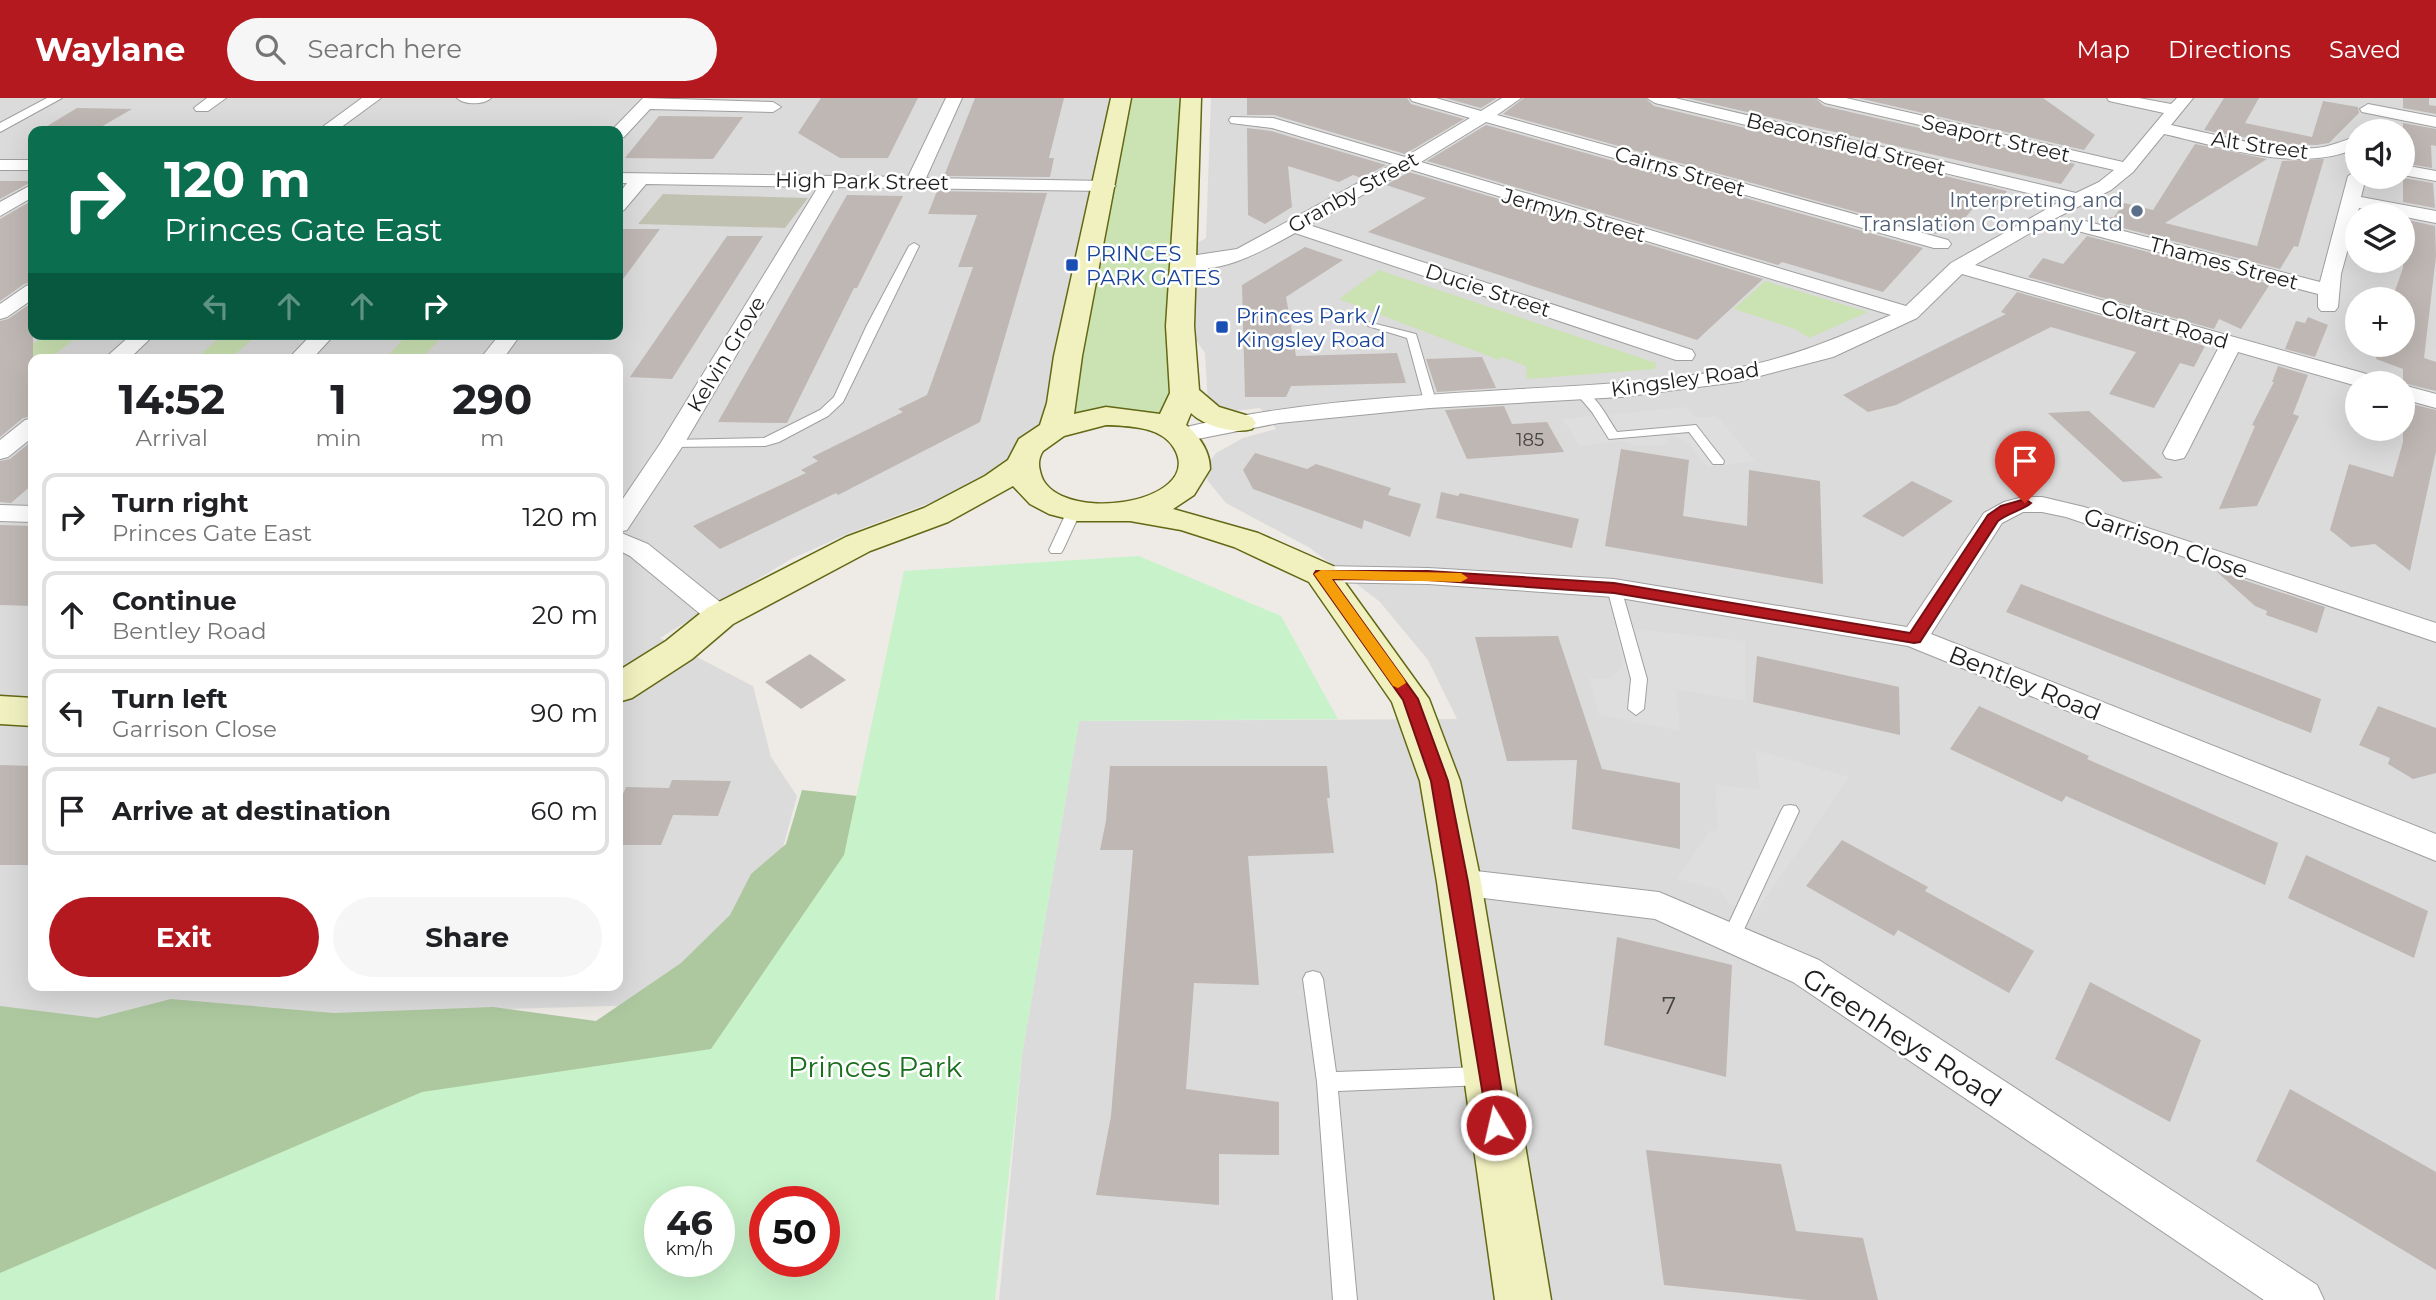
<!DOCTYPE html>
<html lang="en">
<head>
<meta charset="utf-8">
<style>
  body { margin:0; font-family:Montserrat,sans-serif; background:#f6f6f6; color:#202124; height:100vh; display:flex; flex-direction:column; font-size:26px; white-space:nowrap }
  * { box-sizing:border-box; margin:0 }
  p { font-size:23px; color:#757577 }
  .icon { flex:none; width:38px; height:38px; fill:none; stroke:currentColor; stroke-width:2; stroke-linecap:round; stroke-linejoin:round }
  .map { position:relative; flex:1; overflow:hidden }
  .sheet { position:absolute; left:28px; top:256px; width:595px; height:637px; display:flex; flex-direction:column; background:#fff; border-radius:14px; box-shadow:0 7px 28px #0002 }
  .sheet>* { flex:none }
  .banner { position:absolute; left:28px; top:28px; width:595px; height:214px; border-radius:14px; box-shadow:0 7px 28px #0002; background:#0b6e4f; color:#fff; overflow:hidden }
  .tools { position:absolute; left:2345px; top:21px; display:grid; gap:14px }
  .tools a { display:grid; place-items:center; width:70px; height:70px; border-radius:50%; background:#fff; box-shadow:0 7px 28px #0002; font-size:35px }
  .speed { position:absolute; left:644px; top:1088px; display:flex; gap:14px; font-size:35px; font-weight:700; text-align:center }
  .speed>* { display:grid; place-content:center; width:91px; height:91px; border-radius:50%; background:#fff; box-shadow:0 7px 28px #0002; line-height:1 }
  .speed small { font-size:18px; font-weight:400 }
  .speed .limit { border:10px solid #d22; background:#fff; color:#111 }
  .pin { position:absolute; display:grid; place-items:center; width:60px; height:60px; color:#fff; margin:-72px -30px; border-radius:50% 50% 50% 0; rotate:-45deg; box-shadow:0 0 7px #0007 }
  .pin .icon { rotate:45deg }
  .me { position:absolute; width:77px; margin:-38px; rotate:351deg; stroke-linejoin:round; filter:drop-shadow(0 0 5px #0008) }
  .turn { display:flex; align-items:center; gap:24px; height:147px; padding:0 21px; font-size:32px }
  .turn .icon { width:91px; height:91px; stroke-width:2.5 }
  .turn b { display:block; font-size:49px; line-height:60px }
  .lanes { display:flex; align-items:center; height:66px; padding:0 21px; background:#0003; justify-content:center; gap:35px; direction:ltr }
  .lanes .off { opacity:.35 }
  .eta { display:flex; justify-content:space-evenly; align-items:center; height:119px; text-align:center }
  .eta b { font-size:42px; font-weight:700; line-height:49px }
  .primary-button { display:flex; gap:14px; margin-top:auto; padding:14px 21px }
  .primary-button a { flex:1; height:80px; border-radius:42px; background:#b3191f; color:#fff; font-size:28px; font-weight:700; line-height:80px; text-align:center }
  .primary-button a+a { background:#f6f6f6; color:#202124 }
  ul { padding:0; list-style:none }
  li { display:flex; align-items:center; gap:21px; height:88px; margin:0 14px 10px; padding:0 7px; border:4px solid #e0e0e0; border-radius:14px }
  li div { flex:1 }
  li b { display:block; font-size:26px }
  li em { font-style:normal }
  header { display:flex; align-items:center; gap:42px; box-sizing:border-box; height:98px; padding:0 35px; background:#b3191f; color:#fff }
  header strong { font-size:33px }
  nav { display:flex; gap:38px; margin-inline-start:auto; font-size:24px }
  .search { width:490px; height:63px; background:#f6f6f6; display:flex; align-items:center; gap:18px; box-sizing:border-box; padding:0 24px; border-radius:38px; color:#757577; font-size:26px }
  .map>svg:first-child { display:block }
</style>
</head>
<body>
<header>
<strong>Waylane</strong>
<div class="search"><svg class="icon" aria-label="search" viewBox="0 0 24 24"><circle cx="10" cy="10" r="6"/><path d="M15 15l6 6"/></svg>Search here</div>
<nav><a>Map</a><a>Directions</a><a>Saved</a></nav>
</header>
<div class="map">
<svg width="2436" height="1202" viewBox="0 0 2436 1202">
  <rect width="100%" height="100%" fill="#eeebe6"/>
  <!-- residential -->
  <g fill="#dcdbdb" fill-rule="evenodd">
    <path d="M0 0H1111L1050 324 1023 355 956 395 847 436 791 461 660 540 753 588 771 659 797 698 741 904 0 926ZM33 33H618V236H33ZM33 261H618V887H33Z"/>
    <path d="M1211 0H2436V1202H999L1022 957 1079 623 1457 621 1428 562 1380 504 1310 450 1226 405 1208 383 1205 374 1207 367 1216 355 1243 340 1276 331 1260 310 1225 314 1208 306 1205 255 1191 235 1197 145 1206 140ZM2357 33H2403V79H2357ZM2357 117H2403V163H2357ZM2357 201H2403V247H2357ZM2357 285H2403V331H2357Z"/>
  </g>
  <!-- construction -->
  <path fill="#c1c1b2" d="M663 96 695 97 808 100 785 130 638 126Z"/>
  <!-- grass -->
  <g fill="#cbe2b2">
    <path d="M1121 0H1191L1169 330 1059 321Z"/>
    <path d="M1379 172 1656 265 1655 271 1527 281 1526 268 1502 259 1499 262 1339 201Z"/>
    <path d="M1765 183 1868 214 1809 240 1795 231 1734 211Z"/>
    <path d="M46 236H81L49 261H33V273L0 298V270Z"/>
    <path d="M224 236H258L230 261H195Z"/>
    <path d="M408 236H444L421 261H385Z"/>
  </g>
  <!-- forest -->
  <path fill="#adc89f" d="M802 692 885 701 584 1189 0 1202V908L97 920 171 901 334 915 493 909 596 923 681 865 730 817 751 776 786 746Z"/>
  <!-- park -->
  <path fill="#c8f2ca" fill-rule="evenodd" d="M1139 458 1281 518 1338 621 1079 623 1022 957 995 1202H0V1175L422 994 711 951 844 757 904 473ZM719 1104V1164H660V1104ZM824 1104V1164H765V1104Z"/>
  <!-- parking -->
  <g fill="#dedede">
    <path d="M1687 309 1696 320 1717 318 1755 363 1707 369 1687 344 1676 339H1671L1663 347 1638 348 1623 343 1579 348 1563 321Z"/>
    <path d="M1615 529 1745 543V603L1676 591 1680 633 1599 617 1589 580 1611 581 1623 567Z"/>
    <path d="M1755 652 1849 679 1754 817 1728 804 1719 791 1677 781 1710 733H1717L1716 687 1760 692Z"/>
  </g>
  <!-- building -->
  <g fill="#beb7b3">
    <path d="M821 0H918L888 60H840L798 35Z"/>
    <path d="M975 0H1064L1049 60H1054L1050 79 944 78Z"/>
    <path d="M1247 0H1407L1411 6 1464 21 1405 56 1274 17H1247Z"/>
    <path d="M1445 0H1497L1481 10Z"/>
    <path d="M1524 0H1645L1654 8 2007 93 1994 112 1975 108 1954 133 1942 130 1936 136 1503 16Z"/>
    <path d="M1686 0H1815L1824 8 2075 66 2061 86Z"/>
    <path d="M1858 0H2043L2095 37 2084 52Z"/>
    <path d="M2224 0H2259L2245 25 2312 39 2323 3 2358 9 2359 15 2329 45 2316 47 2280 46 2204 32Z"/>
    <path d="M2403 0H2429V7L2436 8V16L2403 10Z"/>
    <path d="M77 10 132 11 94 33H39Z"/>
    <path d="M659 18 743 19 713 61 625 60Z"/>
    <path d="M2403 25 2436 31V48L2431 47 2432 70 2403 65Z"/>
    <path d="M1486 27 1923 150 1883 194 1782 164 1778 167 1427 63Z"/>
    <path d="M1247 30 1271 33 1386 67 1362 80 1353 77 1339 84 1288 68 1292 109 1265 126 1248 117Z"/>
    <path d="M2195 46 2267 61 2165 125 2257 148 2282 63 2324 61 2298 149 2294 148 2280 171 2100 124 2104 120 2114 119 2124 105 2153 112Z"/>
    <path d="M1409 74 1763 181 1697 242 1368 134 1426 100 1386 87Z"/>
    <path d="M2403 80 2433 85 2435 110 2403 104Z"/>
    <path d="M0 83H33L0 101Z"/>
    <path d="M937 93 1047 95 980 324 838 397 836 395 720 451 693 428 806 375 801 372 818 363 812 359 903 314 898 311 927 297 973 169H958L977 117 928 116Z"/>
    <path d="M847 97 903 98 857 190H854L787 325 718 324Z"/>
    <path d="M33 102V184L24 186 0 203V121Z"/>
    <path d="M2403 121 2435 128 2436 158 2424 260 2436 264V293L2403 285V271L2376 261 2380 247H2403V201H2392L2403 170Z"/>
    <path d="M618 131H660L618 188Z"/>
    <path d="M727 138H763L672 281 630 279Z"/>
    <path d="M2087 138 2270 186 2241 231 2219 221 2214 231 2028 179 2043 160 2063 166Z"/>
    <path d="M1305 149 1343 162 1286 199 1296 258 1397 255 1406 285 1291 288 1286 299H1245L1242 187Z"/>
    <path d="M2017 194 2205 248 2194 269 2180 265 2154 310 2109 296 2136 254 2051 229 1896 307 1868 314 1843 297 2006 216 2001 214Z"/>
    <path d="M33 204V318L23 320 0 339V223L8 221Z"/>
    <path d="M2308 219 2328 227 2315 259 2285 251 2296 223 2305 225Z"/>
    <path d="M1482 259 1496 290 1437 294 1426 261Z"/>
    <path d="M2278 268 2308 277 2293 316 2299 318 2257 408 2219 411 2255 328 2252 327 2274 284H2272Z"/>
    <path d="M2403 304 2436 312V353L2410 473 2375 446 2351 449 2330 432 2349 366 2393 379 2403 344Z"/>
    <path d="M1504 308 1512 326 1547 324 1564 354 1467 361 1445 312Z"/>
    <path d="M2089 313 2163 380 2123 384 2048 315Z"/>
    <path d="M33 342V386L11 405 0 404V363L10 361Z"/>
    <path d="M1621 351 1689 362 1683 418 1747 428 1749 372 1820 383 1823 486 1605 448Z"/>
    <path d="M1255 355 1307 371 1316 366 1391 390 1388 397 1421 406 1410 439 1364 422 1362 431 1253 391 1243 372Z"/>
    <path d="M1912 383 1953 403 1903 439 1862 418Z"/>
    <path d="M1441 394 1458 398 1460 395 1579 421 1572 450 1436 420Z"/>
    <path d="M0 427 33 428V508L0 507Z"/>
    <path d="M2216 473 2325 509 2317 535 2266 517 2267 513 2255 508Z"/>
    <path d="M2021 486 2321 601 2311 635 2006 514Z"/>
    <path d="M1558 538 1602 671 1680 685V751L1572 731 1577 662 1507 663 1475 539Z"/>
    <path d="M810 556 846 582 801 611 765 584Z"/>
    <path d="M1757 558 1899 589 1900 637 1753 604Z"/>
    <path d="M1979 608 2089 658 2087 661 2278 745 2265 787 2066 698 2062 704 1950 651Z"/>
    <path d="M2378 608 2436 630V675L2413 681 2388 666 2390 660 2359 647Z"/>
    <path d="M0 667 33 668V767H0Z"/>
    <path d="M1110 668H1327L1330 700H1327L1334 755 1248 758 1259 887 1194 885 1186 991 1279 1004V1057L1219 1056V1107L1096 1097 1111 1018 1133 752H1100L1106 723Z"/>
    <path d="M672 682 731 683 718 718 673 717 661 747H618V707L626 689 669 690Z"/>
    <path d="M1842 742 1928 789 1925 793 2034 853 2009 895 1898 832 1894 838 1806 788Z"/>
    <path d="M2306 757 2428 813 2414 860 2288 800Z"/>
    <path d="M1617 839 1732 867 1726 979 1604 947Z"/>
    <path d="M2090 884 2201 942 2170 1024 2055 961Z"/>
    <path d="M2290 991 2436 1074V1172L2256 1063Z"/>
    <path d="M1646 1052 1781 1066 1796 1133 1863 1140 1878 1202H1808L1664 1187Z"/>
  </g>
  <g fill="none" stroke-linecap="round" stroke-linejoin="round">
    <!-- service casing -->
    <g stroke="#9f9f9f" stroke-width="2">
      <g id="service">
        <path d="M914 145 919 148 843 304 828 318 779 344 765 348 668 349 666 346 672 342 764 340 820 312 834 299 866 229 909 148Z"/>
        <path d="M1368 224 1416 236 1436 303 1434 306 1430 307 1424 303 1407 240 1368 228Z"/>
        <path d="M1581 290C1597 298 1607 319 1617 334L1696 327 1724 363 1723 366H1713L1689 334 1609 341 1592 314 1575 294Z"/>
        <path d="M1074 409 1081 413 1063 452 1061 455H1051L1049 452 1067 413Z"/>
        <path d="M1614 485 1621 490 1647 581 1644 611 1636 617 1628 611 1631 581 1607 490Z"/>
        <path d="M1790 707 1796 708 1799 713 1740 840 1738 845 1731 848 1724 845 1722 840 1781 713 1784 708Z"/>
        <path d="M1313 873 1320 875 1323 881 1336 974 1483 969 1490 972 1493 978 1490 984 1483 987 1338 993 1357 1202H1333L1317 984 1303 881 1306 875Z"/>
      </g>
    </g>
    <!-- pedestrian casing -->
    <g stroke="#9f9f9f" stroke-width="2">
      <path id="pedestrian" d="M47 0H62L0 34V25Z"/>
    </g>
    <!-- minor casing -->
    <g stroke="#9f9f9f" stroke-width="2">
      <g id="minor">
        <path d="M207 0H226L208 13H196L194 10Z"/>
        <path d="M362 0H381L336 33H317Z"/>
        <path d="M457 0H491C484 7 464 7 457 0Z"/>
        <path d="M643 0 773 4 781 9 773 14 650 11 624 39 618 40V33H611Z"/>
        <path d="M946 0H962L926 80 1107 83 1116 88 1107 93 835 89 684 346 627 432 619 434 648 446 730 512 734 518 730 524 720 527 710 524 630 458 618 452V408L660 346 818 89 646 86 624 112 618 114V97L627 85H618V75L908 79Z"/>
        <path d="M1410 0H1436L1481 13 1502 0H1521L1497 17 1948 142 1951 146 1948 150H1934L1486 24 1421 64 1906 208 1951 165 2061 103 1655 5 1647 0H1675L2076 95 2099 84 2114 72 1825 5 1817 0H1846L2123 64 2164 15 2109 3 2107 0H2139L2171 6 2177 0H2193L2171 27C2218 37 2267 52 2316 50 2331 49 2343 42 2357 39V50C2299 76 2223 49 2164 36L2133 74 2111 92 2054 121 1975 167 2381 280 2384 285H2357V288L2238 254 2187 355 2184 360 2175 362 2166 360 2163 355 2219 249 1962 176 1917 220 1833 259 1737 284 1621 299 1430 310 1279 325 1182 344 1174 342 1170 337 1174 332C1287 304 1404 298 1520 291 1592 287 1665 284 1736 270 1791 260 1840 239 1891 217L1409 71 1309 127 1692 252 1695 257 1692 262H1676L1295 135C1260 154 1219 179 1177 168L1174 164 1177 160 1237 151 1393 66 1272 30 1231 25 1229 22 1231 19 1273 20 1405 59 1470 20 1412 3Z"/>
        <path d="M2368 6 2436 19V29L2362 14 2360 11Z"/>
        <rect x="0" y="62" width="33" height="10"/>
        <path d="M2403 67 2436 73V83L2403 77Z"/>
        <path d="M2357 73V79H2366L2361 99 2436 113V125L2359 110 2341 176 2338 209 2335 213H2321L2318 209V196L2074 132 2072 128 2081 122 2320 184 2348 78Z"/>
        <path d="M33 86V99L0 118V104Z"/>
        <path d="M33 186V201L7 219 0 221V206L26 188Z"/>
        <path d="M132 236H155L129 261H104Z"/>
        <path d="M312 236H335L312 261H288Z"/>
        <path d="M500 236H521L503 261H480Z"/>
        <path d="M2403 287 2436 296V310L2403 301Z"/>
        <path d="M33 320V339L8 359 0 361V342L25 322Z"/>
        <path d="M2023 399H2042L2084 409 2436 525V544L2066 419 2042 414H2023L2002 425 1931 536 2436 736V763L1908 548 1614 499 1428 486 1321 484 1312 482 1308 476 1312 470 1321 468 1428 470 1614 481 1907 529 1984 415 2004 404Z"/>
        <path d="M0 407 33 408V424L0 423Z"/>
        <path d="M1459 771 1659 794 1819 862 2317 1187 2324 1202H2264L1793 884 1655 821 1459 797 1447 794 1442 784 1447 774Z"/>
      </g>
    </g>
    <!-- secondary casing -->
    <g stroke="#626813" stroke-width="3">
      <g id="secondary">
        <path d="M1111 0H1131L1082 258 1074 316 1106 309 1160 316 1170 295 1166 228 1181 0H1201L1194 228 1199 292 1219 309 1252 319 1256 325 1252 331C1234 336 1204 328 1191 315L1186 327C1199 338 1210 353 1210 371L1194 397 1173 411 1258 435 1333 468 1429 601 1460 683 1481 784 1551 1202H1495L1437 784 1420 683 1392 604 1309 484 1234 449 1181 432 1130 423H1076L1049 416 1030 406 1013 388 948 424 870 453 733 526 692 561 632 600 618 604V573L666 543 707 510 846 439 924 410 985 378 1008 362 1019 341 1040 327 1047 305 1054 258ZM1106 327C1128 328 1161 328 1174 350 1208 407 1050 429 1040 373 1038 366 1039 359 1043 353L1064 338Z"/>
        <path d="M0 598 33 600V628L0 626Z"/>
      </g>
    </g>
    <!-- service -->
    <use href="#service" fill="#fff" fill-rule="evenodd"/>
    <!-- pedestrian -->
    <use href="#pedestrian" fill="#fff" fill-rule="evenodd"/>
    <!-- minor -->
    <use href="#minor" fill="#fff" fill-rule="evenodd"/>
    <!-- secondary -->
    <use href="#secondary" fill="#f1f1c0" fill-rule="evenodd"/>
  </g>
  <!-- route -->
  <path fill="#b3191f" stroke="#741014" stroke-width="2" d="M2025 401 2031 405C2023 412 2008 415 1998 423L1920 544 1914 545 1614 495 1428 482 1332 481 1418 601 1448 683 1468 784 1507 1027 1504 1034 1496 1037 1489 1034 1431 683 1403 602 1316 479 1314 476 1316 473H1428L1614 485 1910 535 1988 417 2001 408Z"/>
  <!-- slow -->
  <path fill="#f59e0b" d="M1321 472 1461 475 1468 480 1461 484 1332 481 1404 581 1406 585 1398 590 1393 588 1314 476Z"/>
  <!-- markers -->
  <circle fill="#5c6f8a" stroke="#fff" stroke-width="2.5" cx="2137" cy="113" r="7"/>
  <g fill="#1a4fb4" stroke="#fff" stroke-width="2.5">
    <rect x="1065" y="160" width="14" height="14" rx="3.5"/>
    <rect x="1215" y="222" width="14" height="14" rx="3.5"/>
  </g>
  <g text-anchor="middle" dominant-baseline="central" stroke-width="5" stroke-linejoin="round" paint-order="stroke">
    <!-- far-number labels -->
    <g font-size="18" fill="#464443">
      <text x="1530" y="342">185</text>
    </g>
    <!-- far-street labels -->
    <g font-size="21" fill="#1e1e1e" stroke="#fff">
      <text transform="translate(1996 40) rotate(13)">Seaport Street</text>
      <text transform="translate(1846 46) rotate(14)">Beaconsfield Street</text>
      <text transform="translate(2260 47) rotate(8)">Alt Street</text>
      <text transform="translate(1680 73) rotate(16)">Cairns Street</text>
      <text transform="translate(862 83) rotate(1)">High Park Street</text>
      <text transform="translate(1353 94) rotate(-29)">Granby Street</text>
      <text transform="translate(1574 117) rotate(16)">Jermyn Street</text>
      <text transform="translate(2224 165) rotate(15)">Thames Street</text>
      <text transform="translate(1488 192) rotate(18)">Ducie Street</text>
      <text transform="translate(2165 226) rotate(16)">Coltart Road</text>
      <text transform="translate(726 256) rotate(-59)">Kelvin Grove</text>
      <text transform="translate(1685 281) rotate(-8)">Kingsley Road</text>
    </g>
    <!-- far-service labels -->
    <g font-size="21" fill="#4e5e75" stroke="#fff" text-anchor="end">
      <text x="2123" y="101">Interpreting and<tspan x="2123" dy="24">Translation Company Ltd</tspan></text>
    </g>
    <!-- far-transit labels -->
    <g font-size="21" fill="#164399" stroke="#fff" text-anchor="start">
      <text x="1086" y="155">PRINCES<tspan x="1086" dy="24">PARK GATES</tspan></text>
      <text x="1236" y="217">Princes Park /<tspan x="1236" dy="24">Kingsley Road</tspan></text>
    </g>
    <!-- street labels -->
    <g font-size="24" fill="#1e1e1e" stroke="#fff">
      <text transform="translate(2166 445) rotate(19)">Garrison Close</text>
      <text transform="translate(2025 585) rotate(22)">Bentley Road</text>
    </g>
    <!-- near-number labels -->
    <g font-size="24" fill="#464443">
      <text x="1669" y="907">7</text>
    </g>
    <!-- near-street labels -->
    <g font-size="28" fill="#1e1e1e" stroke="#fff">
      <text transform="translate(1902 939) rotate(33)">Greenheys Road</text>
    </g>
    <!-- near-park labels -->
    <g font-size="28" fill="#196f1d" stroke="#fff">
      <text x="875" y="969">Princes Park</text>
    </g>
  </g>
</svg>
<div class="tools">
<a><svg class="icon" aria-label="sound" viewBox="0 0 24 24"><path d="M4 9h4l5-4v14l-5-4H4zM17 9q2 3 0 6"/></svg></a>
<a><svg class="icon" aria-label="layers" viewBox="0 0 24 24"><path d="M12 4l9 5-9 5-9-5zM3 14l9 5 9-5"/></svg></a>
<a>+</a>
<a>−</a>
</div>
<div class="speed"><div>46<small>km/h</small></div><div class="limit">50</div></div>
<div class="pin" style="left:2025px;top:405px;background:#d93025"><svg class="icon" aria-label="arrive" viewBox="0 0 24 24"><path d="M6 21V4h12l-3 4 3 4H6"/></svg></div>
<svg class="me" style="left:1496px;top:1027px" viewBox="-20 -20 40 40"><circle r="17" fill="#b3191f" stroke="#fff" stroke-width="3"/><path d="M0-11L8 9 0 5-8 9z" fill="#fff"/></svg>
<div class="banner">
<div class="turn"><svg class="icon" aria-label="right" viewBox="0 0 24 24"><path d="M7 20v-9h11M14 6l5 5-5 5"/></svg><div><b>120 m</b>Princes Gate East</div></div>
<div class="lanes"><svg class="icon off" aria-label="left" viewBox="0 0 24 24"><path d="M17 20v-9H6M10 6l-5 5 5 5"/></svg><svg class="icon off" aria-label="ahead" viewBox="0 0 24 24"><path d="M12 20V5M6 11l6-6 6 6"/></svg><svg class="icon off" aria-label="ahead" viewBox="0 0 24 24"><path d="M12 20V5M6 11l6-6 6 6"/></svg><svg class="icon" aria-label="right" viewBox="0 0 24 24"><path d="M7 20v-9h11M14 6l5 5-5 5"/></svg></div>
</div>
<section class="sheet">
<div class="eta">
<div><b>14:52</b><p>Arrival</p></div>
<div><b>1</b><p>min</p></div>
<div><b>290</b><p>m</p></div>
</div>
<ul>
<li><svg class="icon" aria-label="right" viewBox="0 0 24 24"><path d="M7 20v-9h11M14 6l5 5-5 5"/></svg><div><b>Turn right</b><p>Princes Gate East</p></div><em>120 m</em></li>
<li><svg class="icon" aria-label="ahead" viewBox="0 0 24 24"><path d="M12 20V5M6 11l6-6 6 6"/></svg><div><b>Continue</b><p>Bentley Road</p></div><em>20 m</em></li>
<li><svg class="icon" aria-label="left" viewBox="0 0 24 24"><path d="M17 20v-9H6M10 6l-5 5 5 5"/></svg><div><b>Turn left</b><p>Garrison Close</p></div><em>90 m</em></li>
<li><svg class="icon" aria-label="arrive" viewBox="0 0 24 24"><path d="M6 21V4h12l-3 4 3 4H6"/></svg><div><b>Arrive at destination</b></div><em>60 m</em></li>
</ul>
<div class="primary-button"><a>Exit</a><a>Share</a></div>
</section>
</div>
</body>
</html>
